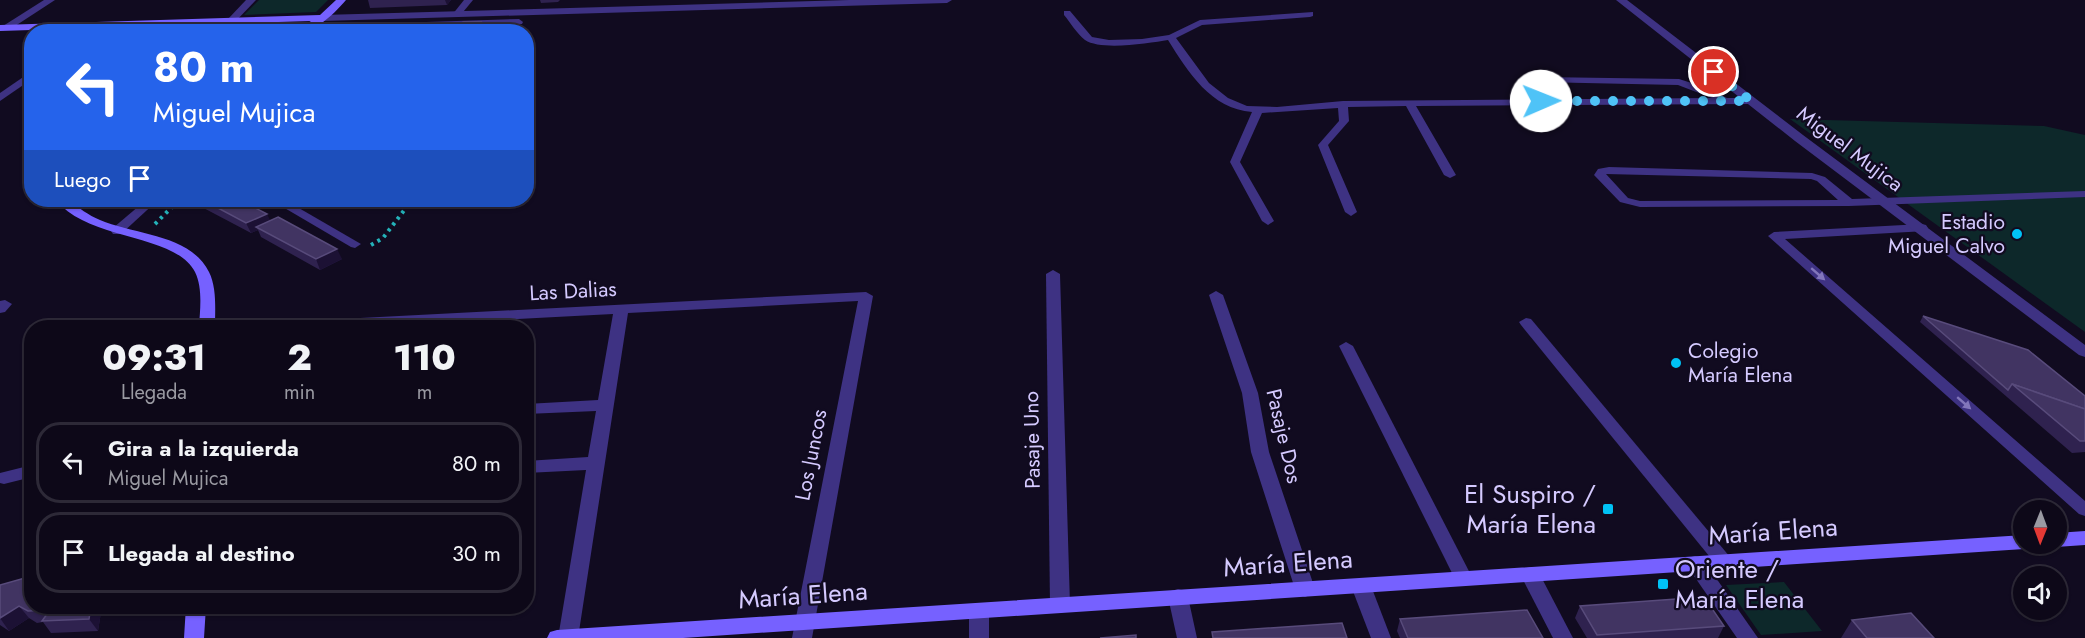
<!DOCTYPE html>
<html lang="es">
<head>
<meta charset="utf-8">
<style>
  body { margin:0; font-family:Jost,sans-serif; background:#161121; color:#f1f3f6; height:100vh; display:flex; flex-direction:column; font-size:22px; white-space:nowrap }
  * { box-sizing:border-box; margin:0 }
  p { font-size:20px; color:#9a9aa2 }
  .icon { flex:none; width:33px; height:33px; fill:none; stroke:currentColor; stroke-width:2; stroke-linecap:round; stroke-linejoin:round }
  .map { position:relative; flex:1; overflow:hidden }
  .sheet { position:absolute; left:24px; top:320px; width:510px; height:294px; display:flex; flex-direction:column; background:#0d0818; border-radius:24px; box-shadow:0 2px 4px #0004,0 0 0 2px #2d2937 }
  .sheet>* { flex:none }
  .top-card { position:absolute; left:24px; top:24px; width:510px; height:183px; border-radius:24px; box-shadow:0 2px 4px #0004,0 0 0 2px #2d2937; background:#2563eb; color:#fff; overflow:hidden }
  .needle { width:39px; rotate:181deg }
  .buttons { position:absolute; left:2013px; top:500px; display:grid; gap:12px }
  .buttons a { display:grid; place-items:center; width:54px; height:54px; border-radius:50%; background:#0d0818; box-shadow:0 2px 4px #0004,0 0 0 2px #2d2937; font-size:30px }
  .pin { position:absolute; display:grid; place-items:center; width:51px; height:51px; color:#fff; margin:-26px; border:3px solid #fff; border-radius:50%; box-shadow:0 2px 6px #0007 }
  .me { position:absolute; width:66px; margin:-33px; rotate:89deg; stroke-linejoin:round; filter:drop-shadow(0 0 4px #0008) }
  .turn { display:flex; align-items:center; gap:21px; height:126px; padding:0 30px; font-size:27px }
  .turn .icon { width:78px; height:78px; stroke-width:2.5 }
  .turn b { display:block; font-size:42px; line-height:51px }
  .then { display:flex; align-items:center; height:57px; padding:0 30px; background:#0003; gap:12px; font-size:22px }
  .eta { display:flex; justify-content:space-evenly; align-items:center; height:102px; text-align:center }
  .eta b { font-size:36px; font-weight:800; line-height:42px }
  ul { padding:0; list-style:none }
  li { display:flex; align-items:center; gap:18px; height:81px; margin:0 12px 9px; padding:0 18px; border:3px solid #2d2937; border-radius:24px }
  li div { flex:1 }
  li b { display:block; font-size:22px }
  li em { font-style:normal }
  .map>svg:first-child { display:block }
</style>
</head>
<body>
<div class="map">
<svg width="2085" height="638" viewBox="0 0 2085 638">
  <rect width="100%" height="100%" fill="#110b20"/>
  <!-- green -->
  <g fill="#0d282a">
    <path d="M259 0H328L316 12 244 15Z"/>
    <path d="M1790 119 2044 126 2085 135V332Z"/>
    <path d="M1784 582 1822 631 1761 635 1726 585Z"/>
  </g>
  <g fill="none" stroke-linecap="round" stroke-linejoin="round">
    <!-- path -->
    <g stroke="#24b2b9" stroke-width="4" stroke-dasharray="3 4.5" stroke-linecap="butt">
      <path d="M155 224 179 200"/>
      <path d="M371 245 383 238 412 200"/>
    </g>
    <!-- lane -->
    <g fill="#3e3283" fill-rule="evenodd">
      <path d="M464 0H473L459 17H453L452 15Z"/>
      <path d="M1064 11H1070L1092 37 1109 40 1142 39 1169 35 1200 20 1313 12V16L1310 17 1202 25 1176 38 1209 83 1228 98 1247 106 1277 107 1343 101 1712 98 1678 85 1538 82V78L1541 77 1679 79 1704 87 1727 98H1751L1756 101 1751 104 1416 106 1456 175 1450 178 1444 175 1406 106 1348 107 1349 121 1328 145 1357 212 1351 216 1345 212 1318 145 1339 121 1338 108 1262 113 1240 162 1274 221 1268 225 1262 221 1230 162 1252 112C1211 109 1188 72 1168 40 1150 43 1101 51 1085 40 1077 34 1070 22 1064 15Z"/>
      <path d="M519 19 523 22 522 24 426 28 422 25 426 22Z"/>
      <path d="M1609 167 1812 173 1825 177 1852 199 2085 191V197L1849 206 1640 207 1620 202 1594 175 1598 169ZM1606 174 1811 179 1817 181 1838 200 1640 201 1628 198Z"/>
      <path d="M146 200H158L121 234H113L111 231 113 228Z"/>
      <path d="M271 200H285L361 244 355 248 351 247Z"/>
      <path d="M1922 224 1926 225 1928 228 1926 231 1785 239 2085 501V516L2079 514 1768 236 1774 232Z"/>
      <path d="M1526 318 1531 319 1730 557 1733 562 1730 567 1724 569 1718 567 1521 325 1519 322Z"/>
      <path d="M1346 342 1353 346 1473 579 1470 584 1464 586 1458 584 1455 579 1339 346Z"/>
    </g>
    <!-- street -->
    <g fill="#3e3283" fill-rule="evenodd">
      <path d="M44 0H55L9 30H3V26Z"/>
      <path d="M246 0H256L234 23H228V19Z"/>
      <path d="M849 0H952L947 3 322 21 317 18 322 15Z"/>
      <path d="M1616 0H1627L1803 135 2085 345V357L2079 355 1795 141Z"/>
      <path d="M93 23 101 25 94 32H82Z"/>
      <path d="M32 71V79L0 101V93Z"/>
      <path d="M1053 270 1060 274 1070 605 1067 611 1060 613 1053 611 1050 605 1046 274Z"/>
      <path d="M1216 291 1223 295 1258 393 1269 452 1315 589 1312 594 1305 597 1298 594 1295 589 1251 452 1242 393 1209 295Z"/>
      <path d="M866 292 873 296 812 638H792L858 301 628 313 578 638H558L586 470 526 473V461L588 457 596 411 526 414V404L598 400 613 314 368 327H275L283 322Z"/>
      <path d="M5 300 12 304 5 312 0 313V301Z"/>
      <path d="M32 465V477L4 484 0 483V473Z"/>
      <path d="M1695 556 1702 558 1758 638H1737L1685 563 1688 558Z"/>
      <path d="M1530 567 1537 569 1573 638H1553L1520 574 1523 569Z"/>
      <path d="M1361 578 1368 581 1371 586 1391 638H1371L1351 586 1354 581Z"/>
      <path d="M1178 589 1185 591 1188 597 1197 638H1177L1168 597 1171 591Z"/>
      <path d="M979 603 986 605 989 611V638H969V611L972 605Z"/>
    </g>
    <!-- secondary -->
    <g fill="#7661ff" fill-rule="evenodd">
      <path d="M336 0H346C331 17 316 32 293 32L311 21 0 31V25L320 15Z"/>
      <path d="M56 200H69C79 208 88 215 100 220 135 235 190 234 209 272 217 288 215 310 215 327H199C200 310 203 288 195 272 175 233 88 241 56 200Z"/>
      <path d="M2085 531V545L2056 547 2048 543H2056V533Z"/>
      <path d="M2024 535V543H2033L2031 547 2024 549 683 638H547L550 632 557 630Z"/>
      <path d="M186 606H206L204 638H184Z"/>
    </g>
  </g>
  <!-- wall -->
  <g fill="#2f224f">
    <path d="M368 0H451L447 5 370 8Z"/>
    <path d="M540 0H560L558 2 541 3Z"/>
    <path d="M194 200H240L270 220 342 259 320 270 261 237 258 230 251 233 196 204Z"/>
    <path d="M295 200H404L402 201 298 205Z"/>
    <path d="M1923 316 2085 396V452L2072 453 1920 322Z"/>
    <path d="M0 585 32 606H102L98 631 51 633 43 622 37 623 29 618 9 631 0 625Z"/>
    <path d="M1580 606 1724 626 1718 638H1587L1575 618Z"/>
    <path d="M1400 619 1543 638H1400L1397 631Z"/>
    <path d="M1852 620 1934 638H1841Z"/>
  </g>
  <!-- shaded-wall -->
  <g fill="#1c1134">
    <path d="M445 0H451L447 5Z"/>
    <path d="M481 22 483 30V32H473Z"/>
    <path d="M443 23 445 32H435Z"/>
    <path d="M404 26 406 32H399Z"/>
    <path d="M267 214 272 224 256 227 258 230 251 233 246 223Z"/>
    <path d="M337 249 342 259 320 270 316 259Z"/>
    <path d="M19 606 29 618 9 631 0 618Z"/>
    <path d="M91 606H102L98 631 89 619Z"/>
  </g>
  <!-- building -->
  <g fill="#413462" stroke="#584b7b" stroke-width="1.5">
    <path d="M463 22H481L473 32H455Z"/>
    <path d="M424 23H443L435 32H416Z"/>
    <path d="M404 26 399 32H320L323 28Z"/>
    <path d="M203 200H240L267 214 246 223Z"/>
    <path d="M278 217 337 249 316 259 256 227Z"/>
    <path d="M1923 316 2028 350 2085 396V409L2012 384 2008 390Z"/>
    <path d="M2012 384 2085 409V441H2080Z"/>
    <path d="M32 576V606H91L89 619 42 621 50 610 28 611 19 606 0 618V585Z"/>
    <path d="M1704 597 1724 626 1597 635 1580 606Z"/>
    <path d="M1527 610 1543 638H1408L1400 619Z"/>
    <path d="M1911 613 1934 638H1867L1852 620Z"/>
    <path d="M1342 623 1347 638H1213L1212 632Z"/>
    <path d="M1136 635V638H1100Z"/>
  </g>
  <!-- one-way arrows -->
  <defs><path id="oneway-solid" d="M-6-.8H1V-3.2L6.5 0L1 3.2V.8H-6Z" transform="scale(1.5)"/></defs>
  <g fill="#8276bb">
    <use href="#oneway-solid" transform="translate(1818 274) rotate(41)"/>
    <use href="#oneway-solid" transform="translate(1964 403) rotate(41)"/>
  </g>
  <g fill="none" stroke-linecap="round" stroke-linejoin="round">
    <!-- route -->
    <path stroke="#4fc3f7" stroke-width="10" stroke-dasharray="0 18" d="M1541 101H1751L1714 72"/>
  </g>
  <!-- markers -->
  <g fill="#00c2f5" stroke="#110b20" stroke-width="2">
    <circle cx="2017" cy="234" r="6"/>
    <circle cx="1676" cy="363" r="6"/>
    <rect x="1602" y="503" width="12" height="12" rx="3"/>
    <rect x="1657" y="578" width="12" height="12" rx="3"/>
  </g>
  <g text-anchor="middle" dominant-baseline="central" stroke-width="4.5" stroke-linejoin="round" paint-order="stroke">
    <!-- street labels -->
    <g font-size="21" fill="#d5caff" stroke="#110b20">
      <text transform="translate(1850 149) rotate(37)">Miguel Mujica</text>
      <text transform="translate(573 291) rotate(-3)">Las Dalias</text>
      <text transform="translate(1284 436) rotate(77)">Pasaje Dos</text>
      <text transform="translate(1032 440) rotate(-91)">Pasaje Uno</text>
      <text transform="translate(811 455) rotate(-79)">Los Juncos</text>
    </g>
    <!-- poi labels -->
    <g font-size="21" fill="#d5caff" stroke="#110b20" text-anchor="end">
      <text x="2005" y="222">Estadio<tspan x="2005" dy="24">Miguel Calvo</tspan></text>
      <text x="1688" y="351" text-anchor="start">Colegio<tspan x="1688" dy="24">María Elena</tspan></text>
    </g>
    <!-- near-poi labels -->
    <g font-size="26" fill="#d5caff" stroke="#110b20" text-anchor="end">
      <text x="1596" y="494">El Suspiro /<tspan x="1596" dy="30">María Elena</tspan></text>
      <text x="1675" y="569" text-anchor="start">Oriente /<tspan x="1675" dy="30">María Elena</tspan></text>
    </g>
    <!-- near-street labels -->
    <g font-size="26" fill="#d5caff" stroke="#110b20">
      <text transform="translate(1773 531) rotate(-4)">María Elena</text>
      <text transform="translate(1288 563) rotate(-4)">María Elena</text>
      <text transform="translate(803 595) rotate(-4)">María Elena</text>
    </g>
  </g>
</svg>
<div class="buttons">
<a><svg class="needle" viewBox="-14 -14 28 28"><path d="M0-13l5 13h-10z" fill="#e53935"/><path d="M0 13l5-13h-10z" fill="#9a9aa2"/></svg></a>
<a><svg class="icon" aria-label="sound" viewBox="0 0 24 24"><path d="M4 9h4l5-4v14l-5-4H4zM17 9q2 3 0 6"/></svg></a>
</div>
<div class="pin" style="left:1714px;top:72px;background:#d93025"><svg class="icon" aria-label="arrive" viewBox="0 0 24 24"><path d="M6 21V4h12l-3 4 3 4H6"/></svg></div>
<svg class="me" style="left:1541px;top:101px" viewBox="-20 -20 40 40"><circle r="19" fill="#fff"/><path d="M0-13L10 11 0 6-10 11z" fill="#4fc3f7"/></svg>
<div class="top-card">
<div class="turn"><svg class="icon" aria-label="left" viewBox="0 0 24 24"><path d="M17 20v-9H6M10 6l-5 5 5 5"/></svg><div><b>80 m</b>Miguel Mujica</div></div>
<div class="then">Luego<svg class="icon" aria-label="arrive" viewBox="0 0 24 24"><path d="M6 21V4h12l-3 4 3 4H6"/></svg></div>
</div>
<section class="sheet">
<div class="eta">
<div><b>09:31</b><p>Llegada</p></div>
<div><b>2</b><p>min</p></div>
<div><b>110</b><p>m</p></div>
</div>
<ul>
<li><svg class="icon" aria-label="left" viewBox="0 0 24 24"><path d="M17 20v-9H6M10 6l-5 5 5 5"/></svg><div><b>Gira a la izquierda</b><p>Miguel Mujica</p></div><em>80 m</em></li>
<li><svg class="icon" aria-label="arrive" viewBox="0 0 24 24"><path d="M6 21V4h12l-3 4 3 4H6"/></svg><div><b>Llegada al destino</b></div><em>30 m</em></li>
</ul>
</section>
</div>
</body>
</html>
